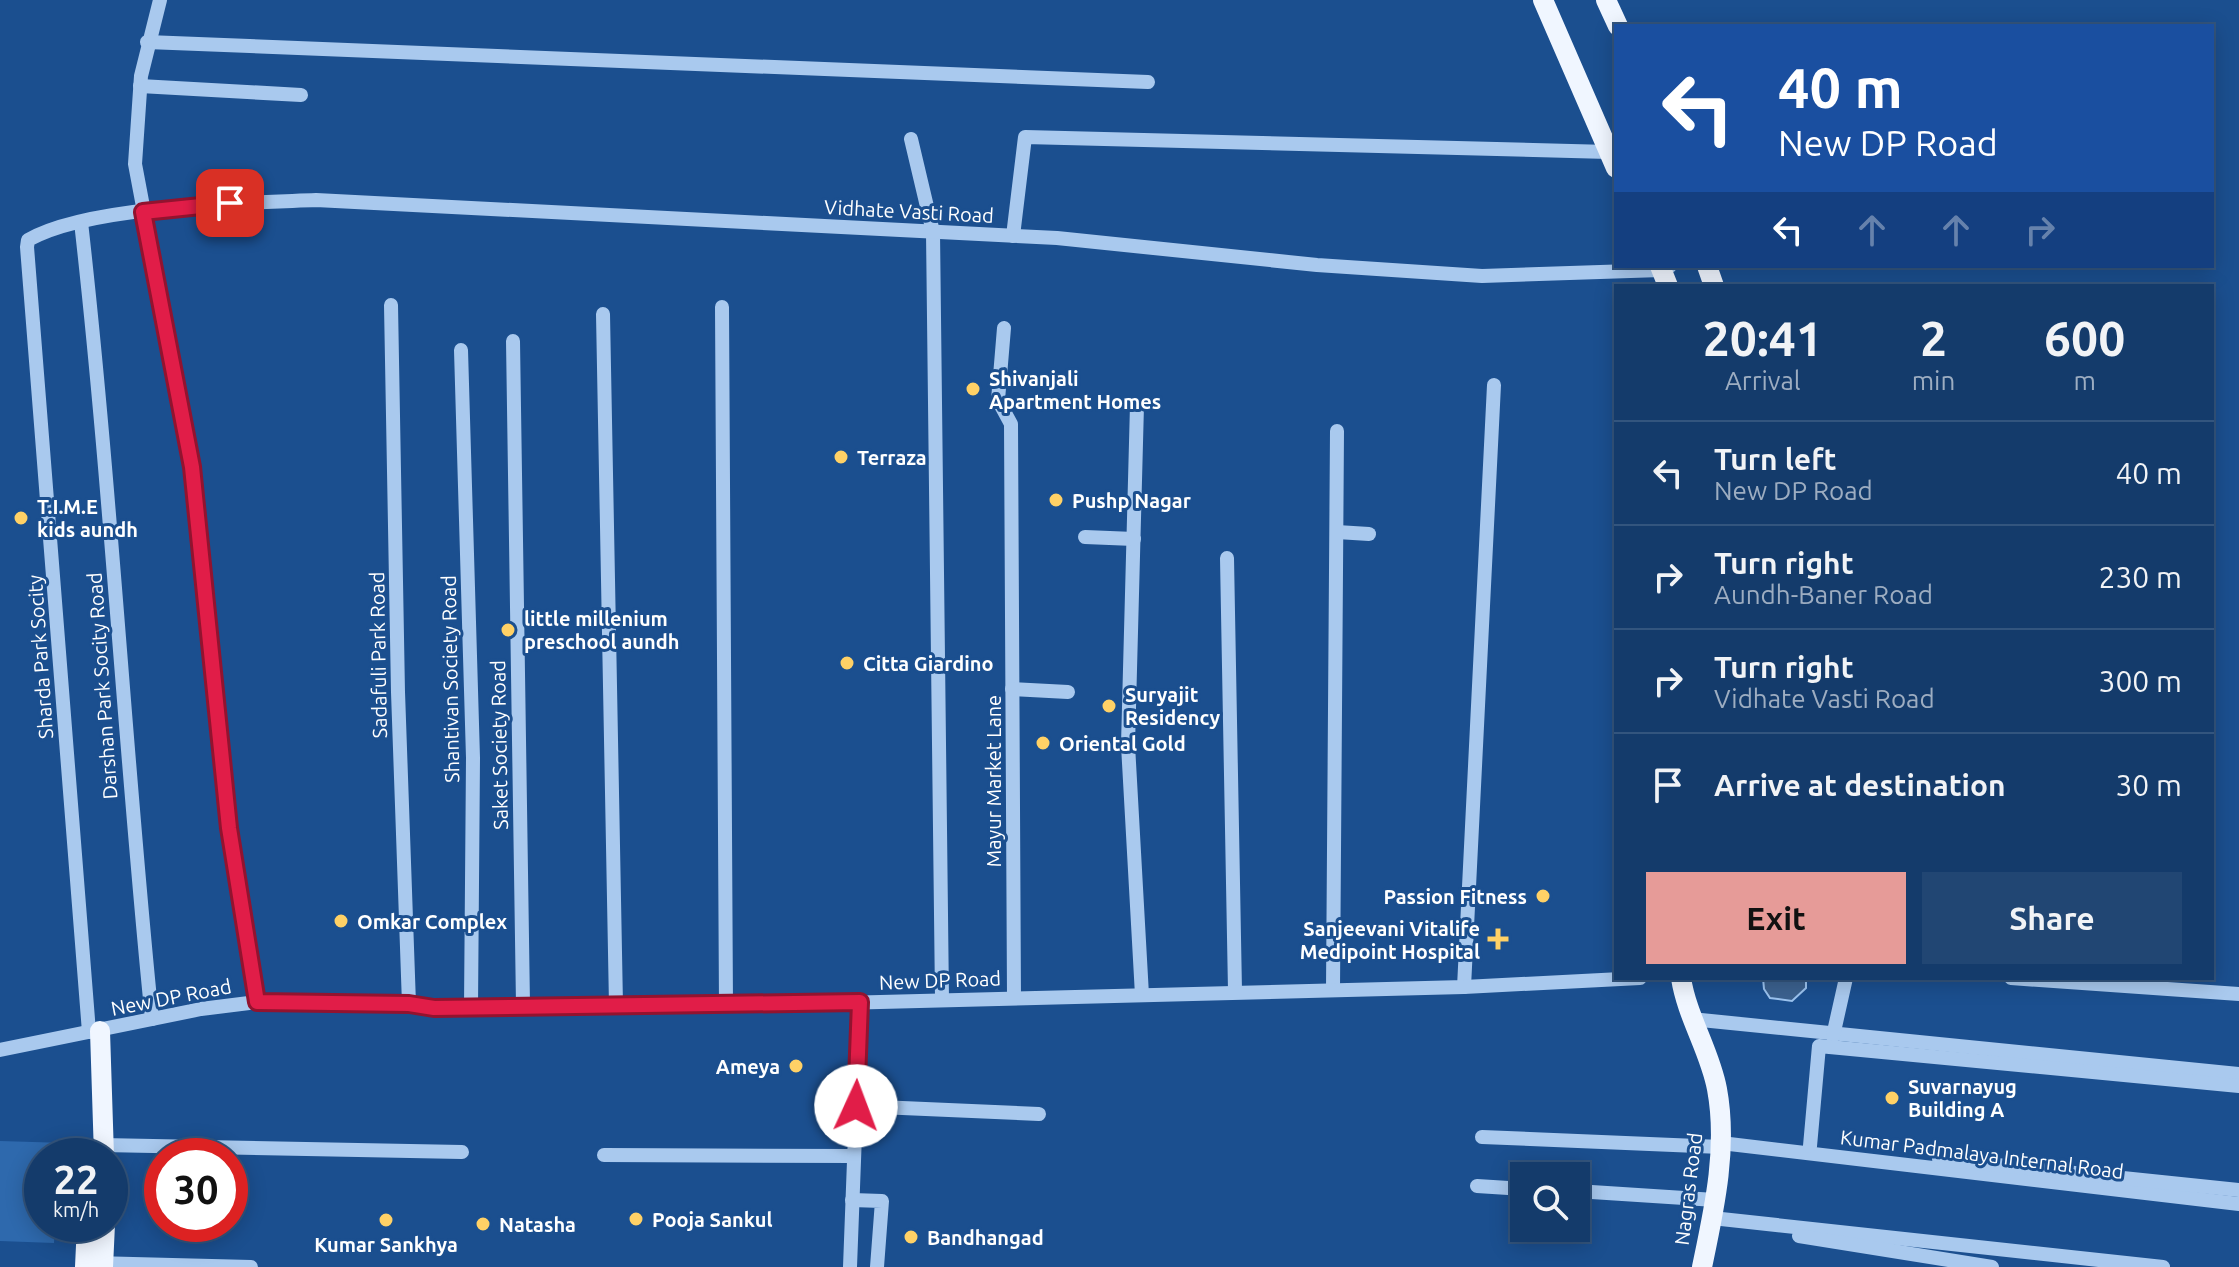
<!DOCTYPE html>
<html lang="en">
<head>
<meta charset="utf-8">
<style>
  body { margin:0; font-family:Ubuntu,sans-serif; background:#214673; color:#f1f3f6; height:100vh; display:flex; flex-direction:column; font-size:30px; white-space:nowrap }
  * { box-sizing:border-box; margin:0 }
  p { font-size:26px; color:#9dadc1 }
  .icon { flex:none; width:44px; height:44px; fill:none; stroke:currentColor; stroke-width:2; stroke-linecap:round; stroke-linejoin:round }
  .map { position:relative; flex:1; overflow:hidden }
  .drawer { position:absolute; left:1614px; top:284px; width:600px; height:696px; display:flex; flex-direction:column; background:#143b6b; border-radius:0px; box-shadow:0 4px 20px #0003,0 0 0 2px #33557e }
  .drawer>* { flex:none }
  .guide { position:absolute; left:1614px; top:24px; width:600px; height:244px; border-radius:0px; box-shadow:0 4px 20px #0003,0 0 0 2px #33557e; background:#1a4fa0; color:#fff; overflow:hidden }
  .controls { position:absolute; left:1510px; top:1162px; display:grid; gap:16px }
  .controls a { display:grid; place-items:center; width:80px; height:80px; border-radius:0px; background:#143b6b; box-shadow:0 4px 20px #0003,0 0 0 2px #33557e; font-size:40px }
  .speed { position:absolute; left:24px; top:1138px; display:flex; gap:16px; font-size:40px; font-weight:700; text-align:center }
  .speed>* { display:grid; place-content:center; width:104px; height:104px; border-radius:50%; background:#143b6b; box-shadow:0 4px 20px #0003,0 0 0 2px #33557e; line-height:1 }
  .speed small { font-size:20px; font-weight:400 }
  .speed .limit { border:12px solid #d22; background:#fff; color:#111 }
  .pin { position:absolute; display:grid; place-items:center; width:68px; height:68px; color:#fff; margin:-34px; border-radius:16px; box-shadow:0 4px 12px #0006 }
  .me { position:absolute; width:88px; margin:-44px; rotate:2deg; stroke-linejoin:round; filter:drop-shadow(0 0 6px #0008) }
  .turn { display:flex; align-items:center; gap:28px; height:168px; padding:0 32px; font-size:36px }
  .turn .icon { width:104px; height:104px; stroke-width:2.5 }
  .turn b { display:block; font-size:56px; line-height:68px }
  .lanes { display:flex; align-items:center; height:76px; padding:0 32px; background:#0003; justify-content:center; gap:40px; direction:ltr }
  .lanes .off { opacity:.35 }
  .eta { display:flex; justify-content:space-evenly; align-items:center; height:136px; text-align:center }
  .eta b { font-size:48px; font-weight:700; line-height:56px }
  .primary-button { display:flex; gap:16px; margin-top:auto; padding:16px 32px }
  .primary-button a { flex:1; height:92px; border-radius:0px; background:#e69b98; color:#111; font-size:32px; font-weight:700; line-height:92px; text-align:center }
  .primary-button a+a { background:#214673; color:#f1f3f6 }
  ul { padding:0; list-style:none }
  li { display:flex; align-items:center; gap:24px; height:104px; padding:0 32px; border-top:2px solid #33557e }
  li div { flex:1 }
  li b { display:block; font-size:30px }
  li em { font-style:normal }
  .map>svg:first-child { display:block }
</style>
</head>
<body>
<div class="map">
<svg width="2239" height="1267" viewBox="0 0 2239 1267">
  <rect width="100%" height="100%" fill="#1b4f8f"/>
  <!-- green -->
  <path fill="#2e69ad" d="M0 1141 66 1143 65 1156H42V1224H55L54 1243 0 1241Z"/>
  <!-- water -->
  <path fill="#3c6290" stroke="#9cc4f0" stroke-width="2" d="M1763 978H1806V988L1792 1001 1770 998 1764 989Z"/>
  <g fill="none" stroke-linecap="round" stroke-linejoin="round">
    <!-- minor -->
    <g stroke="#a9c9ee" stroke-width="14">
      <path d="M160 0 141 76 135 164 192 467 229 828 257 1002"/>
      <path d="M147 42 1148 82"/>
      <path d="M140 86 301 95"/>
      <path d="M911 139 933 232 942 999"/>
      <path d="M81 222C111 487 125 754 152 1019"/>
      <path d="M1013 236 1025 137 1609 152"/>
      <path d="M391 305 398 692 409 1004"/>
      <path d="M722 307 726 1006"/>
      <path d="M603 314 616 1005"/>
      <path d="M1004 328 998 400 1011 424 1014 998"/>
      <path d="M513 341 523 1005"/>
      <path d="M461 350 473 758 471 1007"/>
      <path d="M1137 405 1128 745 1142 995"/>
      <path d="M1337 532 1369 534"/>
      <path d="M1085 537 1134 539"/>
      <path d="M1227 558 1235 991"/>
      <path d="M1012 689 1068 692"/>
      <path d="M2011 978 2239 994"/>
      <path d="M1464 987 1494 385"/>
      <path d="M1333 990 1337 431"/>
      <path d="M1691 1019 2239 1074"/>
      <path d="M89 1032 27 247 28 240C89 205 244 203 316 200L1057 238 1317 265 1482 276 1661 270 1670 266"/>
      <path d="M1833 1036 1846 978"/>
      <path d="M0 1050 201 1009 257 1002 409 1004 434 1008 523 1005 726 1006 1464 987 1640 978"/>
      <path d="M856 1106 1039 1114"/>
      <path d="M1482 1137 1721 1147"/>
      <path d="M1721 1143 2239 1204"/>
      <path d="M102 1145 462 1152"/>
      <path d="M1810 1146 1819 1046 2239 1086"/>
      <path d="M604 1155 854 1156"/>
      <path d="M1939 1159 2239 1190"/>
      <path d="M1477 1186 1524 1189"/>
      <path d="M1576 1191 1715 1200"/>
      <path d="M852 1200 882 1201 877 1267"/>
      <path d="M1712 1218 2163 1267"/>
      <path d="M1799 1236 1992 1267"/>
      <path d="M94 1263 251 1267"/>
      <path d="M850 1267 860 1002"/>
    </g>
    <!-- major -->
    <g stroke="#f0f6ff" stroke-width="20">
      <path d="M1543 0 1616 168"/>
      <path d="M1606 0 1618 26"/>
      <path d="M1660 266 1668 286"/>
      <path d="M1707 266 1714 286"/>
      <path d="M1681 978C1687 1017 1710 1051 1717 1089 1728 1148 1714 1210 1702 1267"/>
      <path d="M100 1031 104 1156"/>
      <path d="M85 1267 87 1224"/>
      <path d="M103 1267 105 1224"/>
    </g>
  </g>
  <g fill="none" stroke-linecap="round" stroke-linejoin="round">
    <!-- route casing -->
    <g stroke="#92132f" stroke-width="20">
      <path id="route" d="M230 203 143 212 192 467 229 828 257 1002 409 1004 434 1008 860 1002 856 1106"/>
    </g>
    <!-- route -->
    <use href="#route" stroke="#e11d48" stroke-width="14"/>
  </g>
  <!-- markers -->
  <g fill="#ffd166" stroke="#1b4f8f" stroke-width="3">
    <circle cx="973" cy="389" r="8"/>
    <circle cx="841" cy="457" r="8"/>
    <circle cx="1056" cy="500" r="8"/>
    <circle cx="21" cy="518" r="8"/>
    <circle cx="508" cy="630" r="8"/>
    <circle cx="847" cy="663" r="8"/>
    <circle cx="1109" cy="706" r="8"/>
    <circle cx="1043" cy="743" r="8"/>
    <circle cx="1543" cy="896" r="8"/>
    <circle cx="341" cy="921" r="8"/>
    <path d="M1494 927h8v8h8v8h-8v8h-8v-8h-8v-8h8z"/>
    <circle cx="796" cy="1066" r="8"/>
    <circle cx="1892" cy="1098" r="8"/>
    <circle cx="636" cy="1219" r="8"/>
    <circle cx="386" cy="1220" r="8"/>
    <circle cx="483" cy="1224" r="8"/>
    <circle cx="911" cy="1237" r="8"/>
  </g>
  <g text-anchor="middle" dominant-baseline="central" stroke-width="6" stroke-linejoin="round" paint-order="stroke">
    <!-- street labels -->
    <g font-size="20" fill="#fff" stroke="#1b4f8f">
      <text transform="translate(909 211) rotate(3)">Vidhate Vasti Road</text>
      <text transform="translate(378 655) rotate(-91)">Sadafuli Park Road</text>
      <text transform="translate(40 657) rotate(-94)">Sharda Park Socity</text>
      <text transform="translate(450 679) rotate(-91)">Shantivan Society Road</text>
      <text transform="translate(102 686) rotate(-94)">Darshan Park Socity Road</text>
      <text transform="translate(499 745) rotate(-91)">Saket Society Road</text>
      <text transform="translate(993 781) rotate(-90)">Mayur Market Lane</text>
      <text transform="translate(940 980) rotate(-2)">New DP Road</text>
      <text transform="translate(171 997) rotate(-11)">New DP Road</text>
      <text transform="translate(1982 1154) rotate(7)">Kumar Padmalaya Internal Road</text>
      <text transform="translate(1688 1189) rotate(-83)">Nagras Road</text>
    </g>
    <!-- poi labels -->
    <g font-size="20" font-weight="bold" fill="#fff" stroke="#1b4f8f" text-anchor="start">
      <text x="989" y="378">Shivanjali<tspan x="989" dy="23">Apartment Homes</tspan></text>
      <text x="857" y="457">Terraza</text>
      <text x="1072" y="500">Pushp Nagar</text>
      <text x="37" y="506">T.I.M.E<tspan x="37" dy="23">kids aundh</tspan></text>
      <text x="524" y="618">little millenium<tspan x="524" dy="23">preschool aundh</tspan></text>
      <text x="863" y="663">Citta Giardino</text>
      <text x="1125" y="694">Suryajit<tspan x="1125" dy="23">Residency</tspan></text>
      <text x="1059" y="743">Oriental Gold</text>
      <text x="1527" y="896" text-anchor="end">Passion Fitness</text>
      <text x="357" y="921">Omkar Complex</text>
      <text x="1480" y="928" text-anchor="end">Sanjeevani Vitalife<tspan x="1480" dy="23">Medipoint Hospital</tspan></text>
      <text x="780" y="1066" text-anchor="end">Ameya</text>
      <text x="1908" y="1086">Suvarnayug<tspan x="1908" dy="23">Building A</tspan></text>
      <text x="652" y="1219">Pooja Sankul</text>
      <text x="499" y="1224">Natasha</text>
      <text x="927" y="1237">Bandhangad</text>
      <text x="386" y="1244" text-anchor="middle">Kumar Sankhya</text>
    </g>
  </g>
</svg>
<div class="controls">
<a><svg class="icon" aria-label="search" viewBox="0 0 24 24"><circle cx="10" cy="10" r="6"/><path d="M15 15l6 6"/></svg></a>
</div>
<div class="speed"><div>22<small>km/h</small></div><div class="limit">30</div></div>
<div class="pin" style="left:230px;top:203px;background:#d93025"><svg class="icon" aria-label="arrive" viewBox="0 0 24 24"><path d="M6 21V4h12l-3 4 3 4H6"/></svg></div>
<svg class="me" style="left:856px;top:1106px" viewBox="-20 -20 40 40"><circle r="19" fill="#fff"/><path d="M0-13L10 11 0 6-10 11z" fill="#e11d48"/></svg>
<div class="guide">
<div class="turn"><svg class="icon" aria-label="left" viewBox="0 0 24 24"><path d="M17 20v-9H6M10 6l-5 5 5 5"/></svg><div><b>40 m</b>New DP Road</div></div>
<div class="lanes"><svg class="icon" aria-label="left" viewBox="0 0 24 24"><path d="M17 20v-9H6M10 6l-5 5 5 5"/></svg><svg class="icon off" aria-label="ahead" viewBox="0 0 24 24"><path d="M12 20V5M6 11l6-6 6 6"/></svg><svg class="icon off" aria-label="ahead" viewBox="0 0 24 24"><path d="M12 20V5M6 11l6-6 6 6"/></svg><svg class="icon off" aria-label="right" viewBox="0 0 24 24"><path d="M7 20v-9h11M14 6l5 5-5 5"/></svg></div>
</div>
<section class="drawer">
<div class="eta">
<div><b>20:41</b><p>Arrival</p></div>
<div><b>2</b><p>min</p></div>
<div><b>600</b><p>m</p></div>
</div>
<ul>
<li><svg class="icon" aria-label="left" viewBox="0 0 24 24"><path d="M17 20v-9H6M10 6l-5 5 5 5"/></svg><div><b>Turn left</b><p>New DP Road</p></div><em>40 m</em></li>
<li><svg class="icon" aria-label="right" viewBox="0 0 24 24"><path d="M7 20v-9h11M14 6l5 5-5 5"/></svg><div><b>Turn right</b><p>Aundh-Baner Road</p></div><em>230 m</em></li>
<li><svg class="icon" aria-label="right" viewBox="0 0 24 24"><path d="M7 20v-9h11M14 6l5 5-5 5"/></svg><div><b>Turn right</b><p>Vidhate Vasti Road</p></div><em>300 m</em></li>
<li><svg class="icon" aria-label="arrive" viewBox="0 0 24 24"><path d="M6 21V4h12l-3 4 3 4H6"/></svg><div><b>Arrive at destination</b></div><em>30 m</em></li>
</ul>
<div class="primary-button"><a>Exit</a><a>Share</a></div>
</section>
</div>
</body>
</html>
